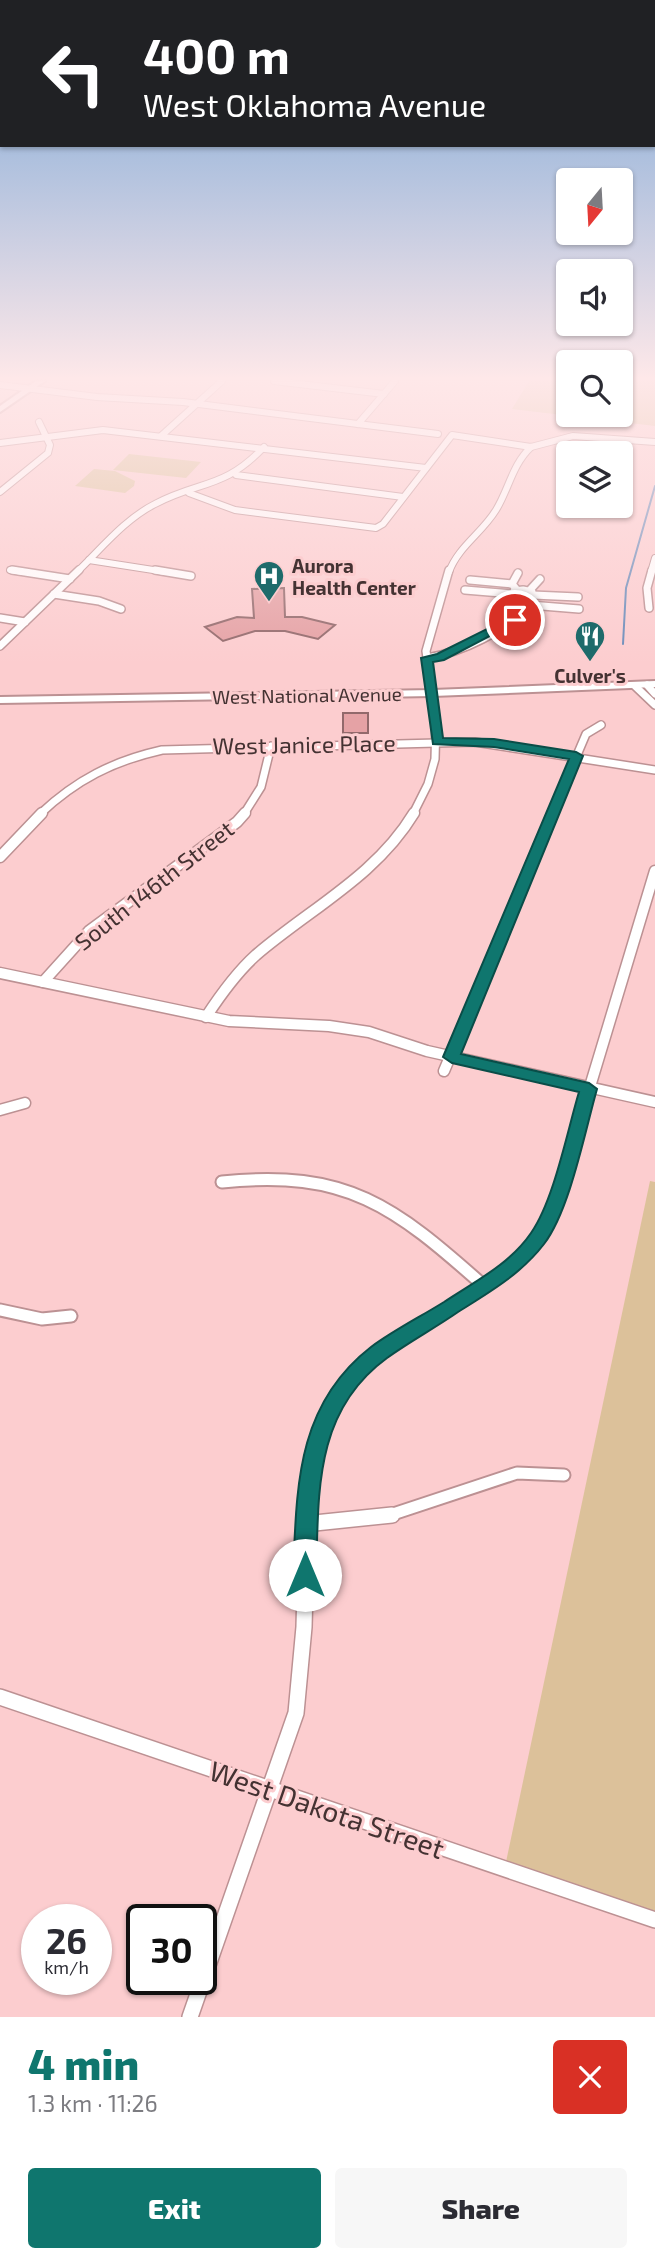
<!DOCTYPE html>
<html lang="en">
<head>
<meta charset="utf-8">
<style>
  body { margin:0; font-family:"Exo 2",sans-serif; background:#f7f7f7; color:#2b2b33; height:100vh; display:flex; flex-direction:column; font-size:26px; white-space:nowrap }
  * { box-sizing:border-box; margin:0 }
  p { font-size:23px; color:#7c7c81 }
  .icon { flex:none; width:38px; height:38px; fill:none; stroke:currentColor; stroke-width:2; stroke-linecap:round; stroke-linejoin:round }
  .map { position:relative; height:2017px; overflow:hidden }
  .details { display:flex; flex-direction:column; background:#fff; flex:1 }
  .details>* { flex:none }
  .banner { position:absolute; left:0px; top:0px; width:656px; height:147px; box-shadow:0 2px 5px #0004; background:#202124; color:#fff; overflow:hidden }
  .needle { width:46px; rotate:198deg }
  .controls { position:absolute; left:556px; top:168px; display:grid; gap:14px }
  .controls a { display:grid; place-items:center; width:77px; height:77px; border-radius:7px; background:#fff; box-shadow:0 2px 5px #0004; font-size:35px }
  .speed { position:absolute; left:21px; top:1904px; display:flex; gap:14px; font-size:35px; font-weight:700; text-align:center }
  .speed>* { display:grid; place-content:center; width:91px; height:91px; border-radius:50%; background:#fff; box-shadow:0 2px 5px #0004; line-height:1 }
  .speed small { font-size:18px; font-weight:400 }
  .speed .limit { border:4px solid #111; border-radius:10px; background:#fff; color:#111 }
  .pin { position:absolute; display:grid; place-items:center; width:60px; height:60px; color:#fff; margin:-30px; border:4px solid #fff; border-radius:50%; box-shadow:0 2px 7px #0007 }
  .me { position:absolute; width:77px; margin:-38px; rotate:0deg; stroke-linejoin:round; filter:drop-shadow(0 0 5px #0008) }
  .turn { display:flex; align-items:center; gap:24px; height:147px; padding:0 28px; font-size:32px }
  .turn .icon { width:91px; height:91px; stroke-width:2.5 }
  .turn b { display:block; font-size:49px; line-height:60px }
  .round { display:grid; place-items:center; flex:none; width:74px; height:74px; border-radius:7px; background:#f7f7f7 }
  .overview { display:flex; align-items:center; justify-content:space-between; height:119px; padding:0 28px }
  h1 { font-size:42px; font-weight:800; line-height:52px; color:#0f766e }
  .primary-button { display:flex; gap:14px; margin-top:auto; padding:14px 28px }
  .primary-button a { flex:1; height:80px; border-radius:7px; background:#0f766e; color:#fff; font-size:28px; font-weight:800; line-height:80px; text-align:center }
  .primary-button a+a { background:#f7f7f7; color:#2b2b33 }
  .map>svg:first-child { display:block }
</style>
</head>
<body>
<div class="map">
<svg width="655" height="2017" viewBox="0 0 655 2017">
  <rect width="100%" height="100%" fill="#fccdcf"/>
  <!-- green -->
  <g fill="#dcc19a">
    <path d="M529 381H569V415H621V381H655V426L512 409Z"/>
    <path d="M129 454 201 462 186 478 113 470Z"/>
    <path d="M94 469 115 471 135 481 134 486 125 493 75 486Z"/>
    <path d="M650 1181 655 1182V1913L506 1862Z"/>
  </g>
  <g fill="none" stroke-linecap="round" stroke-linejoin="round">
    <!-- stream -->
    <path stroke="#6a8cba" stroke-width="2" d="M623 644 626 588 655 486"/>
  </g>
  <!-- building -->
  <g fill="#e5a2a5" stroke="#92696b" stroke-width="2">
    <path d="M284 588 285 617H302L335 625 318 639 285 631H255L223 641 205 627 237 617 254 618 252 589Z"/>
    <rect x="343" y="713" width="25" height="20"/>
  </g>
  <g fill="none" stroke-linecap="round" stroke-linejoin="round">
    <!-- street-far4 casing -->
    <g stroke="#bc9193" stroke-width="8">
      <g id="street-far4">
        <path d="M274 381 384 394"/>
        <path d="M0 385 97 397 183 402 438 434"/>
        <path d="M358 424 395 381"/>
        <path d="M161 436 222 381"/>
        <path d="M0 443 103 430 426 468"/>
        <path d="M236 475 403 497"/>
        <path d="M0 492 48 453 50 445 39 422"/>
        <path d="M189 493 235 510 376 528 383 524 452 435 531 447 573 436 655 442"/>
        <path d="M89 560 166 572"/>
        <path d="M10 570 24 572"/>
        <path d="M77 572C101 549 125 519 155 504 200 480 223 490 264 447"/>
        <path d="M449 572C458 547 482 533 496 510 509 489 512 465 531 447"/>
        <path d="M651 572 655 558"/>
      </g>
    </g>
    <!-- street-far3 casing -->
    <g stroke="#bc9193" stroke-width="10">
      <g id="street-far3">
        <path d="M12 570 70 579"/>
        <path d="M155 570 191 576"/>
        <path d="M470 580 512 584 517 590"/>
        <path d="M512 584 518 573"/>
        <path d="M465 590 512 594"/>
        <path d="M523 590 532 592V597L521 599 513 596 514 591Z"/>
        <path d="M529 591 540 579"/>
        <path d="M54 594 99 601 121 609"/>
        <path d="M533 595 578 597"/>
        <path d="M530 605 579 609"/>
        <path d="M649 608 647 588 652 570"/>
        <path d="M0 618 25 622"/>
        <path d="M0 646 79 570"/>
        <path d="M427 658C463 652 505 631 530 605L527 599"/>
        <path d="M647 685 655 694"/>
        <path d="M635 686 655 705"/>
        <path d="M40 814C76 780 113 761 162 750L475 742 655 770"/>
        <path d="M244 814 261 787 271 746"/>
        <path d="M413 814 428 784 435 759 436 720 426 651 449 570"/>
        <path d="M552 814 586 734 601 725"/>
      </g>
    </g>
    <!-- street-far2 casing -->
    <g stroke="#bc9193" stroke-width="13">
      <g id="street-far2">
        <path d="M0 857 42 813"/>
        <path d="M0 973 229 1021 329 1026 369 1032 427 1051 655 1102"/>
        <path d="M43 982 89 931 237 822 245 813"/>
        <path d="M206 1017C221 994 236 973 256 955 311 908 376 876 414 813"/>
        <path d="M444 1071 553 813"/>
        <path d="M0 1110 25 1103"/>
        <path d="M579 1123 655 871"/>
      </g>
    </g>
    <!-- street-far1 casing -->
    <g stroke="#bc9193" stroke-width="15">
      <g id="street-far1">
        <path d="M222 1182C347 1169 394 1206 484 1286"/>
        <path d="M0 1310 42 1319 71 1316"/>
        <path d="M307 1516C309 1456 328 1389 380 1352 404 1334 431 1319 457 1303 480 1288 507 1274 526 1253 558 1217 566 1166 580 1121"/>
        <path d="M387 1516 517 1473 564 1475"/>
      </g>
    </g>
    <!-- street casing -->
    <g stroke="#bc9193" stroke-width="18">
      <g id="street">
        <path d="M305 1524 392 1515"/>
        <path d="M0 1697 655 1920"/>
        <path d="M190 2017 296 1713 304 1627 307 1515"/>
      </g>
    </g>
    <!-- secondary casing -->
    <g stroke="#bc9193" stroke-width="4">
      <g id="secondary">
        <path d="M36 381H45L0 412V406Z"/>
        <path d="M655 681V687L433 696 0 703V697L433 690Z"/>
      </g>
    </g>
    <!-- street-far4 -->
    <use href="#street-far4" stroke="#fff" stroke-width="6"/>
    <!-- street-far3 -->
    <use href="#street-far3" stroke="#fff" stroke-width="7"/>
    <!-- street-far2 -->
    <use href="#street-far2" stroke="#fff" stroke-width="10"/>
    <!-- street-far1 -->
    <use href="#street-far1" stroke="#fff" stroke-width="11"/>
    <!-- street -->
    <use href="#street" stroke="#fff" stroke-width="15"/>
    <!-- secondary -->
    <use href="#secondary" fill="#fff" fill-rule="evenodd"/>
  </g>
  <!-- sky -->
  <linearGradient id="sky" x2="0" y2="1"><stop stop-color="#75a4d6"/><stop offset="0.57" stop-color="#fee8e9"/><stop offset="1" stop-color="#fee8e9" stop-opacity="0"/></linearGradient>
  <rect width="655" height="664" fill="url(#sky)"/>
  <!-- route -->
  <path fill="#0f766e" stroke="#0a4d48" stroke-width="2" d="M511 617 520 620 444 660 433 662 443 738 494 739 576 752 583 756 461 1054 589 1083 597 1089C585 1131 570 1210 544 1244 521 1274 490 1292 458 1312 435 1328 409 1342 387 1358 313 1412 319 1494 316 1575L313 1583 305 1586 297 1583 293 1575C297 1489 295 1406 371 1347 394 1330 420 1317 444 1302 474 1282 510 1264 531 1233 554 1200 567 1132 579 1092L452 1063 443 1057 569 759 494 747 433 744 421 658 437 654Z"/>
  <!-- icons -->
  <defs>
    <g id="hospital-pin" transform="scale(1.575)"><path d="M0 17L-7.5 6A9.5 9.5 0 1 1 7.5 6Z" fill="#1e6b6b" stroke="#fccdcf"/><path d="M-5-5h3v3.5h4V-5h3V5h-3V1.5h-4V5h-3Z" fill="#fff"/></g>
    <g id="restaurant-pin" transform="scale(1.575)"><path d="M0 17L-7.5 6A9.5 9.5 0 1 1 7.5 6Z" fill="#1e6b6b" stroke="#fccdcf"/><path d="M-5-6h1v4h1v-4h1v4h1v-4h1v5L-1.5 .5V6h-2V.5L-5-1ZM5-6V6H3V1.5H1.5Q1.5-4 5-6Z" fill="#fff"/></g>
  </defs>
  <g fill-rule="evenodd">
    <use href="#hospital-pin" x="269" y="576"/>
    <use href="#restaurant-pin" x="590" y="636"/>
  </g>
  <g text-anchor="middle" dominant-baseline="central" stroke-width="6" stroke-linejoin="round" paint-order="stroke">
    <!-- far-poi labels -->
    <g font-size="19" font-weight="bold" fill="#443232" stroke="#fccdcf" text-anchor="start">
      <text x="292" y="565">Aurora<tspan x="292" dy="22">Health Center</tspan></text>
      <text x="590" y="675" text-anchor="middle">Culver's</text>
    </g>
    <!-- far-street labels -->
    <g font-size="19" fill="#443232" stroke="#fccdcf">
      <text transform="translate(307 695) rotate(-1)">West National Avenue</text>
    </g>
    <!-- street labels -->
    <g font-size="23" fill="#443232" stroke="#fccdcf">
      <text transform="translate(304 744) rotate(-1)">West Janice Place</text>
      <text transform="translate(154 885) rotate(-38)">South 146th Street</text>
    </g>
    <!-- near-street labels -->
    <g font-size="28" fill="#443232" stroke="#fccdcf">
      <text transform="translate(327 1809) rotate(19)">West Dakota Street</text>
    </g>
  </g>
</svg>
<div class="controls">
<a><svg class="needle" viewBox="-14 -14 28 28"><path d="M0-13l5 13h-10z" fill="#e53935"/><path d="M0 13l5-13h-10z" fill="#7c7c81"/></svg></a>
<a><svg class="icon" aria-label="sound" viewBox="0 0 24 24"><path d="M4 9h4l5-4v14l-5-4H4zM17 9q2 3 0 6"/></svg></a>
<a><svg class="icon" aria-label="search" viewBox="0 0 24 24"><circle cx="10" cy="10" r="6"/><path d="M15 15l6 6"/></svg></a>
<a><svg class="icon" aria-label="layers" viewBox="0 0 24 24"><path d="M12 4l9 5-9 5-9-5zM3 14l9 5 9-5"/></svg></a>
</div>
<div class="speed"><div>26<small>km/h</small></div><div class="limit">30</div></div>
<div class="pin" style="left:515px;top:620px;background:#d93025"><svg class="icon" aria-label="arrive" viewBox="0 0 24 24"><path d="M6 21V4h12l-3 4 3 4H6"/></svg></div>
<svg class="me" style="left:305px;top:1575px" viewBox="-20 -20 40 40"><circle r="19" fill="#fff"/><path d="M0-13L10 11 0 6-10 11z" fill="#0f766e"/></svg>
<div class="banner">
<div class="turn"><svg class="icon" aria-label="left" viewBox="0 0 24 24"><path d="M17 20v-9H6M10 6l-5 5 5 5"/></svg><div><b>400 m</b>West Oklahoma Avenue</div></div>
</div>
</div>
<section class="details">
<div class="overview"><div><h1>4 min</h1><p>1.3 km · 11:26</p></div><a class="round" style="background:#d93025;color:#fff"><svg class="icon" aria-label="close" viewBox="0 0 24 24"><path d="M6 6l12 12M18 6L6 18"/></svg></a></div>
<div class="primary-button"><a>Exit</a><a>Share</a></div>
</section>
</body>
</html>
